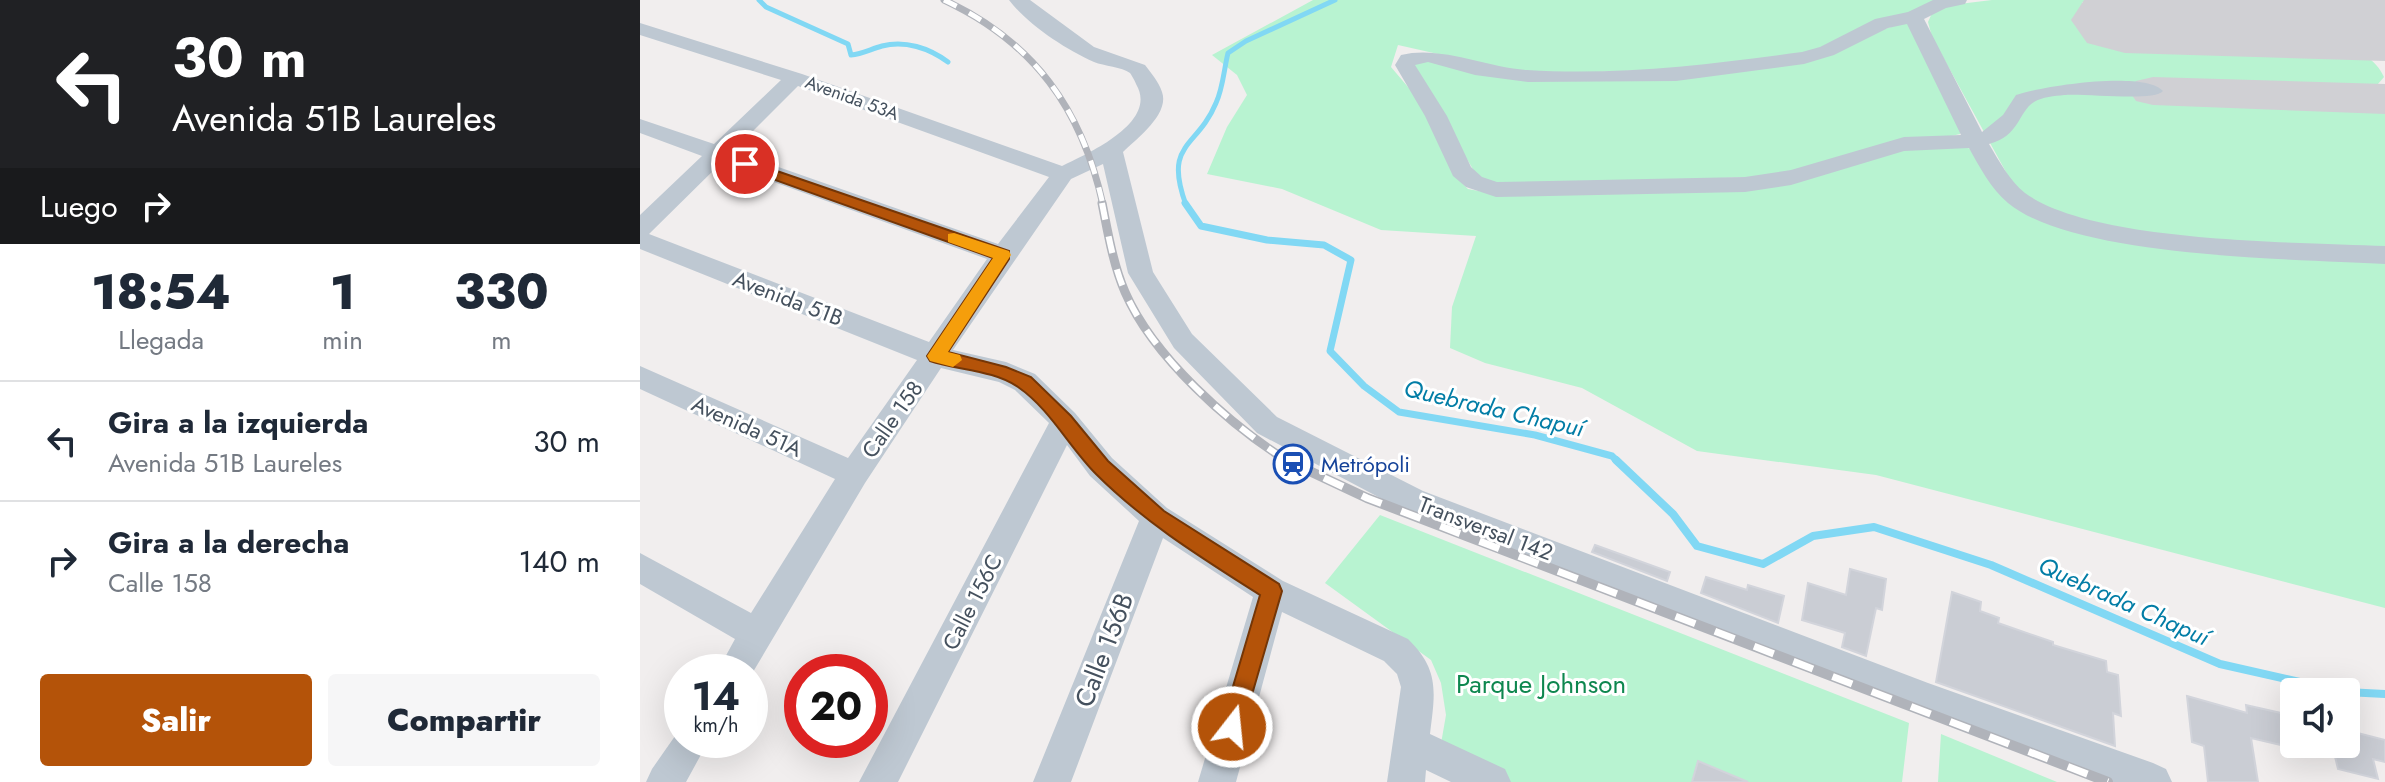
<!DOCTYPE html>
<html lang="es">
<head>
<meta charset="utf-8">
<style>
  body { margin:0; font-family:Jost,sans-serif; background:#f6f6f7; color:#1f2937; height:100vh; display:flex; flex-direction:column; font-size:30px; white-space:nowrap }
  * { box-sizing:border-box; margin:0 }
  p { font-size:26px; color:#747a83 }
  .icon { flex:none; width:44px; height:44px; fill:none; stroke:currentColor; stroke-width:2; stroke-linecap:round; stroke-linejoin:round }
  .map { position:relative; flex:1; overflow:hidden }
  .details { display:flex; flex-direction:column; background:#fff; width:640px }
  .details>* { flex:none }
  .top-card { background:#202124; color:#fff; overflow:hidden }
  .buttons { position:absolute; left:1640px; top:678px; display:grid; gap:16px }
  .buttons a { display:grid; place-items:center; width:80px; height:80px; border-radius:8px; background:#fff; box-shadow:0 8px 32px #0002; font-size:40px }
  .speed { position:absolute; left:24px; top:654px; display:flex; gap:16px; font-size:40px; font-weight:700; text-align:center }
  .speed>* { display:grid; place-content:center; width:104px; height:104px; border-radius:50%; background:#fff; box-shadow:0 8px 32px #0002; line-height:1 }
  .speed small { font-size:20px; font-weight:400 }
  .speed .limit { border:12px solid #d22; background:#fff; color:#111 }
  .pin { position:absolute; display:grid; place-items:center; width:68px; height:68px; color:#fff; margin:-34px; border:4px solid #fff; border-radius:50%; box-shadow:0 2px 8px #0007 }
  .me { position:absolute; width:88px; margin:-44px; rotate:16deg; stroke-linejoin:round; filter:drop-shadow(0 0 6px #0008) }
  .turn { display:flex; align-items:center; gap:28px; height:168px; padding:0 40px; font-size:36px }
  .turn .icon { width:104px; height:104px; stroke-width:2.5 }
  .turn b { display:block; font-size:56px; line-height:68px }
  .then { display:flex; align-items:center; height:76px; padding:0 40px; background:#0003; gap:16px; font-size:30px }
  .eta { display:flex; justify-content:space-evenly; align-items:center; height:136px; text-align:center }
  .eta b { font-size:48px; font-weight:800; line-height:56px }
  .cta { display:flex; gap:16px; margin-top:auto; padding:16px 40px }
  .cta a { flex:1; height:92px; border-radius:8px; background:#b45309; color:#fff; font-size:32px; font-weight:800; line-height:92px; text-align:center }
  .cta a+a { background:#f6f6f7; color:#1f2937 }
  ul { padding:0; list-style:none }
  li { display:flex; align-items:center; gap:24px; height:120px; padding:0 40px; border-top:2px solid #e0e1e3 }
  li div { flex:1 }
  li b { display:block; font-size:30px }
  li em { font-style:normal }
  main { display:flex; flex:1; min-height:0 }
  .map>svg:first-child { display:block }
</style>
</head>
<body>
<main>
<section class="details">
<div class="top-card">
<div class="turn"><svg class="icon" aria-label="left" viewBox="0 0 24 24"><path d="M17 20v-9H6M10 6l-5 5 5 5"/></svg><div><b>30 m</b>Avenida 51B Laureles</div></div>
<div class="then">Luego<svg class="icon" aria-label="right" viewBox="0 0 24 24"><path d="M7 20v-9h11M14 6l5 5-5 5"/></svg></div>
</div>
<div class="eta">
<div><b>18:54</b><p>Llegada</p></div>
<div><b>1</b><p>min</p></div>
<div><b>330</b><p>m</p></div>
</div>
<ul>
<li><svg class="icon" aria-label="left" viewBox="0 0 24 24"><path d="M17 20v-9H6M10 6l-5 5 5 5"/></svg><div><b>Gira a la izquierda</b><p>Avenida 51B Laureles</p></div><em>30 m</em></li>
<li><svg class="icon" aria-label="right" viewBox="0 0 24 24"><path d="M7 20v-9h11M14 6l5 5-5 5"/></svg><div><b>Gira a la derecha</b><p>Calle 158</p></div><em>140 m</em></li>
</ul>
<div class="cta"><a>Salir</a><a>Compartir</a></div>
</section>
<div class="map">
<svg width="1745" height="782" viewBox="0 0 1745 782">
  <rect width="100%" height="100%" fill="#f1eeee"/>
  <!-- green -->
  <g fill="#b8f3d1">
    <path d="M673 0H1309L1165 55 1034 69 933 73 869 70 758 45 751 67 785 107 814 175 828 189 855 194 1087 191 1268 147 1313 145 1337 150 1419 225 1745 258V608L1236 475 1057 451 942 388 845 363 810 348 812 307 836 236 741 230 642 189 567 174 587 127 607 95 597 75 572 55Z"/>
    <path d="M1352 0H1556L1559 4 1442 2 1467 36 1701 44C1719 51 1736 59 1744 77L1738 84 1727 86 1506 81 1515 98 1522 101 1745 109V252L1524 236 1462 227 1396 206 1372 183 1292 37 1288 22 1293 11 1311 5Z"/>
    <path d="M1267 22 1322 125 1320 134 1139 176 859 186 837 176 771 65 788 60 887 79 1173 59 1222 36Z"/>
    <path d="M740 515 1269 723 1262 782H859L799 755 806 715 801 683 791 660 685 583Z"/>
    <path d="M1301 734 1417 782H1298Z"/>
  </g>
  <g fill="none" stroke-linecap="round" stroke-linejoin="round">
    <!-- stream-far2 -->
    <g stroke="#81d8f4" stroke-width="5">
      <path d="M119 0 126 7 208 44 211 55C222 54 231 49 242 46 265 40 289 48 308 62"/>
      <path d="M546 205C523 142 557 149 576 103 583 88 584 69 588 53L606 41 695 0"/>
    </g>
    <!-- stream-far1 -->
    <path stroke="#81d8f4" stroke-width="7" d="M545 203 561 226 627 240 684 245 711 260 690 351 724 386 759 412 895 435 972 456 978 462"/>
    <!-- stream -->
    <g stroke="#81d8f4" stroke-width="8">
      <path d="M976 460 1033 514 1057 546 1123 564 1173 536 1234 527 1351 565 1580 664 1704 692"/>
      <path d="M1706 692 1745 694"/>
    </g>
    <!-- taxiway -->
    <g fill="#d0d0d4" fill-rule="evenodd">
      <path d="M1684 13 1733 24 1745 31V58C1727 62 1716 50 1701 44 1691 39 1679 38 1668 35L1662 26 1668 17Z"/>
      <path d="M1513 77 1745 84V114L1513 105 1496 101 1489 91 1496 81Z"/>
    </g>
    <!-- runway -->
    <path fill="#d0d0d4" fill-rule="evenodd" d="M1444 0H1745V61L1485 53 1447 43 1431 20Z"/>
  </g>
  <!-- building -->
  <g fill="#cacdd4" stroke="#d2d4db" stroke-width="2">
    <path d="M955 545 1030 572 1027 581 952 552Z"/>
    <path d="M1210 569 1246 579 1242 610 1236 608 1226 656 1202 647 1205 633 1162 620 1168 583 1206 595Z"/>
    <path d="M1066 577 1107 590 1108 585 1144 596 1138 623 1061 593Z"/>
    <path d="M1312 592 1341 602 1340 611 1359 618 1358 623 1413 642V645L1466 661 1467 672 1478 675 1481 716 1473 713 1475 746 1296 682Z"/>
    <path d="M1547 696 1607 713 1606 705 1654 716V748L1611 738 1618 782H1568L1564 746 1552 742Z"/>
    <path d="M1706 730 1745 740V762L1733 759 1738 779 1698 769 1692 744H1706Z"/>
    <path d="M1058 761 1108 782H1052Z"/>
  </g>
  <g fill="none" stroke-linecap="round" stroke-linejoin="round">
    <!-- minor -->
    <g fill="#bec8d2" fill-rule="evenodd">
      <path d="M369 0H390L454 47 505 65C511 73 519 82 522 92 530 114 496 139 483 152L513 272 552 334 637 417 783 491 1288 683 1513 763 1526 769 1532 782H1463L1288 717 761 509 617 433 534 348 488 273 463 164 431 179 313 350 366 362 395 374 435 413 472 458 527 508 643 581 768 639C800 670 795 693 790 734L865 769 871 782H811L786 770 785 782H747L761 687 757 674 744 661 642 612 596 782H558L613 597 523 538 431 782H393L499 521 450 476 427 445 258 782H219L409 423 375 390 359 382 301 368 225 483 110 677V672H77L95 639 0 584V553L111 613 195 479 0 389V366L208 458 277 360 0 249V215L62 156 0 133V119L74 144 141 80 0 35V23L162 74 422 166C449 153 519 122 496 84 496 83 491 74 490 73 482 67 464 66 454 62 425 49 388 25 369 0ZM158 86 409 177 358 244 93 151ZM81 163 347 259 289 342 9 234Z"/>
      <path d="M1293 0H1327L1325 4 1306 8 1284 19 1342 132 1363 115 1376 95C1401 86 1505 70 1523 91 1514 102 1444 93 1424 95 1415 96 1402 97 1394 102 1378 112 1380 136 1349 144 1359 161 1370 181 1385 193 1453 243 1658 242 1745 246V264C1656 259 1434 258 1368 203 1351 189 1339 166 1329 148L1264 151 1151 185 1105 192 856 197 826 187 813 176 785 116 755 65 761 55C800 45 845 67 887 70 979 76 1071 64 1162 52L1180 47 1235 19 1268 12ZM1267 24 1321 135 1264 137 1151 170 1105 177 857 182 842 177 831 167 807 116 775 65 788 62 835 75 888 82 1036 81 1164 64 1194 55 1248 28Z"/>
      <path d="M42 726V740H69L46 782H6L12 769Z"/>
    </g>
    <!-- rail-far2 casing -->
    <g stroke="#b0b3ba" stroke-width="7">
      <path id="rail-far2" d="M304 0C394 42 442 109 463 205"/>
    </g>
    <!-- rail-far1 casing -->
    <g stroke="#b0b3ba" stroke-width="9">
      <path id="rail-far1" d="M462 203C468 233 473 264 485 292 513 357 590 425 649 462"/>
    </g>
    <!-- rail casing -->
    <g stroke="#b0b3ba" stroke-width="10">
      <path id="rail" d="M646 460 727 498 1468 782"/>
    </g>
    <!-- rail-far2 -->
    <use href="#rail-far2" stroke="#fff" stroke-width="5" stroke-dasharray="14" stroke-linecap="butt"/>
    <!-- rail-far1 -->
    <use href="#rail-far1" stroke="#fff" stroke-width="6" stroke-dasharray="17" stroke-linecap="butt"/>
    <!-- rail -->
    <use href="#rail" stroke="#fff" stroke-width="7" stroke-dasharray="21" stroke-linecap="butt"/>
  </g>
  <!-- route -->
  <path fill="#b45309" stroke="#753606" stroke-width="2" d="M105 160 369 251V259L308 352 366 367 391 377 431 416 468 461 524 511 639 584 642 591 600 736 592 739 584 736 581 727 620 595C562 558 505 523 456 474 429 447 410 409 378 387 354 370 317 370 290 361L287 356 353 258 99 167 97 164Z"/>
  <!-- slow -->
  <path fill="#f59e0b" d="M314 233 369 251 371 255 308 352 320 355 322 360 313 367 290 361 287 356 353 258 308 242V234Z"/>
  <!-- icons -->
  <defs>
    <g id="station-ring" transform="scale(2)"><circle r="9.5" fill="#fff" stroke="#1a4fb4" stroke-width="1.5"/><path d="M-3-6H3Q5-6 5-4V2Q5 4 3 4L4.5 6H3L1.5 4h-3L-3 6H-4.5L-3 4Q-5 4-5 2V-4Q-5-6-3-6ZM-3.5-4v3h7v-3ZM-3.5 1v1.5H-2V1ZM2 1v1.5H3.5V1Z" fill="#1a4fb4"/></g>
  </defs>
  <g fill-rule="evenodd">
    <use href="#station-ring" x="653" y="464"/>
  </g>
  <g text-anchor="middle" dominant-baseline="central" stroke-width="6" stroke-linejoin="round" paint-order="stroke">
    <!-- far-street labels -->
    <g font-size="18" fill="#45515e" stroke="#fff">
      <text transform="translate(212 98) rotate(20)">Avenida 53A</text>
    </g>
    <!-- street labels -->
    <g font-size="22" fill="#45515e" stroke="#fff">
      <text transform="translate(148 298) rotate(21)">Avenida 51B</text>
      <text transform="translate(252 419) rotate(-55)">Calle 158</text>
      <text transform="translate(107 426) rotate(24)">Avenida 51A</text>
      <text transform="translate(846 528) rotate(21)">Transversal 142</text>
      <text transform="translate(332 602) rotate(-63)">Calle 156C</text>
    </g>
    <!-- transit labels -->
    <g font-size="22" fill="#164399" stroke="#fff" text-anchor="start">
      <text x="681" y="464">Metrópoli</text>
    </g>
    <!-- water labels -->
    <g font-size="24" font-style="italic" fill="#027da6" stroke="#fff">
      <text transform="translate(854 408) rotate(13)">Quebrada Chapuí</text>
      <text transform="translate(1484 601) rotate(24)">Quebrada Chapuí</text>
    </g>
    <!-- near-street labels -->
    <g font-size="26" fill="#45515e" stroke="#fff">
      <text transform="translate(464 650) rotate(-69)">Calle 156B</text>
    </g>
    <!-- near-park labels -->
    <g font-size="26" fill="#0e874f" stroke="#fff">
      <text x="901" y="684">Parque Johnson</text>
    </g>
  </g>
</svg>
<div class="buttons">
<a><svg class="icon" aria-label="sound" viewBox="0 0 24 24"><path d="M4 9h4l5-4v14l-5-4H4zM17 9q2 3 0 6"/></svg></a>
</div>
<div class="speed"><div>14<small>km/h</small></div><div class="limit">20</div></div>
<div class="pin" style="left:105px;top:164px;background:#d93025"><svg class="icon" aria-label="arrive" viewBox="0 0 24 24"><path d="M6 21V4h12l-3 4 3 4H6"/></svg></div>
<svg class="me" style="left:592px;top:727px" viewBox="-20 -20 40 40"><circle r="17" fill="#b45309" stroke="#fff" stroke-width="3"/><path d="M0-11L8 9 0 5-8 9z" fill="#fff"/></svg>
</div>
</main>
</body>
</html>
